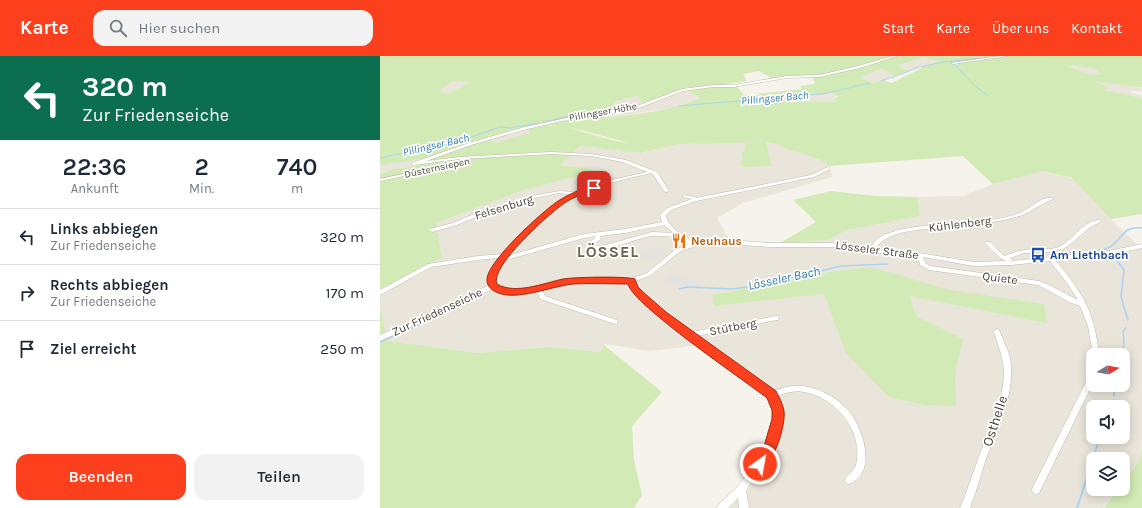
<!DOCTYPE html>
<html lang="de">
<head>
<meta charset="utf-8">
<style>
  body { margin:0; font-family:Karla,sans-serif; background:#f2f2f3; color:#1f2937; height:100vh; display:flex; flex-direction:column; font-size:15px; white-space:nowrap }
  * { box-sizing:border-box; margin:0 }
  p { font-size:13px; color:#747a83 }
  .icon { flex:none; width:22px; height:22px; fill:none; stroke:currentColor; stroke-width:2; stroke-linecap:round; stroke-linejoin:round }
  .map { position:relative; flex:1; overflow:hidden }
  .drawer { display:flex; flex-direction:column; background:#fff; width:380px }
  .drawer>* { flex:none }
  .top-card { background:#0b6e4f; color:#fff; overflow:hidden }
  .needle { width:26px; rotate:79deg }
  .buttons { position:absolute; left:706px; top:292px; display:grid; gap:8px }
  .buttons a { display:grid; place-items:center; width:44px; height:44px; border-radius:8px; background:#fff; box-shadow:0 2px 10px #0003; font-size:20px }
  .pin { position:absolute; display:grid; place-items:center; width:34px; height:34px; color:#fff; margin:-17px; border-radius:8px; box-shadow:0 2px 6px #0006 }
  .me { position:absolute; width:44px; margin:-22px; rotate:32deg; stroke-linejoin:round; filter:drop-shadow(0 0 3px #0008) }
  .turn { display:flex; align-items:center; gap:14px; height:84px; padding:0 16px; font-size:18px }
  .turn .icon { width:52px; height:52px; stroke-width:2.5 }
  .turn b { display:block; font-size:28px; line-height:34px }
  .eta { display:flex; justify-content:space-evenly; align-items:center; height:68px; text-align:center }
  .eta b { font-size:24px; font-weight:600; line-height:28px }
  .primary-button { display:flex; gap:8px; margin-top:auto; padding:8px 16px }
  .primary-button a { flex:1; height:46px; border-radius:12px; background:#fc3f1d; color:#fff; font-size:16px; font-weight:600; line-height:46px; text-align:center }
  .primary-button a+a { background:#f2f2f3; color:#1f2937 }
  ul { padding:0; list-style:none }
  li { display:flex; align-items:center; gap:12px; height:56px; padding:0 16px; border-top:1px solid #e0e1e3 }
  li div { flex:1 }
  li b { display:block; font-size:15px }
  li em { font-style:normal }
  header { display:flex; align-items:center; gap:24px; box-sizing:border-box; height:56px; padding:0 20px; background:#fc3f1d; color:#fff }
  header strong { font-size:19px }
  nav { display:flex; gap:22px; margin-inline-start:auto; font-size:14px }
  .search { width:280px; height:36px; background:#f2f2f3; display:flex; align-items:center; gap:10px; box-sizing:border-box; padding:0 14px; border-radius:12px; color:#747a83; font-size:15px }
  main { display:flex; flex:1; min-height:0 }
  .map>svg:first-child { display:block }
</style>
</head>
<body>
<header>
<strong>Karte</strong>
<div class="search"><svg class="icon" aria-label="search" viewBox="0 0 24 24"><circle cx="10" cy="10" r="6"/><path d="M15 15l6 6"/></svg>Hier suchen</div>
<nav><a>Start</a><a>Karte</a><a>Über uns</a><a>Kontakt</a></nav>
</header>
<main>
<section class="drawer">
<div class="top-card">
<div class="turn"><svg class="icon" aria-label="left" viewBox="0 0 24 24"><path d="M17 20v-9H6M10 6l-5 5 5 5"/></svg><div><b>320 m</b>Zur Friedenseiche</div></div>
</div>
<div class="eta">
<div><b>22:36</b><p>Ankunft</p></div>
<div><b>2</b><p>Min.</p></div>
<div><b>740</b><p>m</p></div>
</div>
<ul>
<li><svg class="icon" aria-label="left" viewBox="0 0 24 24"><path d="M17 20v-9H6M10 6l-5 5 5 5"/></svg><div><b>Links abbiegen</b><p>Zur Friedenseiche</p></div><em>320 m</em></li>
<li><svg class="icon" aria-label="right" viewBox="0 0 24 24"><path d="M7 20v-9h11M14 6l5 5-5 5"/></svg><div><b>Rechts abbiegen</b><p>Zur Friedenseiche</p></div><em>170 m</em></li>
<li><svg class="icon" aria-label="arrive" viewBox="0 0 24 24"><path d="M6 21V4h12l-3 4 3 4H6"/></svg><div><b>Ziel erreicht</b></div><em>250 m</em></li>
</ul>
<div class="primary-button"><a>Beenden</a><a>Teilen</a></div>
</section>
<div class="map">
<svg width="762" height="452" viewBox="0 0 762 452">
  <rect width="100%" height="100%" fill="#f6f3ec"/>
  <!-- residential -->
  <g fill="#eae5da" fill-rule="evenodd">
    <path d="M544 1 561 5 529 15 517 10Z"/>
    <path d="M683 9H691L696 11 716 13 720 20 709 18Z"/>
    <path d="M502 13 515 20 505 25 493 27 478 21Z"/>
    <path d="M73 25 92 26 67 38 58 35Z"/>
    <path d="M715 25 761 30 762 36 752 35 751 37 762 39V42L726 34Z"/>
    <path d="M308 33 319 44 297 51 226 62 223 57 208 60 207 56 235 50 232 46 257 40 263 48Z"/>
    <path d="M453 37 457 40 453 42 457 46H405L402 41Z"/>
    <path d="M149 71 150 77 139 81 114 87 109 82Z"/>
    <path d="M380 85 398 88 406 93 422 97 445 106 449 110 452 121 363 147 337 162 349 183 400 187 448 184 467 174 540 160 538 141 583 140 613 128 663 115 693 123 737 169 762 193V382L760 404 743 426V403H713V433H738L723 452H346L365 437 387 410 397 384 404 360 394 335 329 288 270 295 225 288 222 296 170 291 97 297 6 286 0 251V238L32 217 62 202 56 167 144 134 205 118 221 117 227 115 180 109 200 90 262 97 299 88ZM713 299H743V329H713ZM713 351H743V381H713Z"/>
    <path d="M37 103 40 109 15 113 0 118 1 109Z"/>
  </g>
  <!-- green -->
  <g fill="#d2eab5" fill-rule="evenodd">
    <path d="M0 0H762V31L716 26 728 32 726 34 762 42V158L731 163 692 122 663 115 613 128 583 100 449 110 445 106 422 97 406 93 398 88 386 86 392 110 362 111 361 105 363 104 362 96H364L365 87 385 86 299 88 261 97 200 90 180 109 228 115 221 117 205 118 141 135 56 167 62 202 40 212 0 236V118L15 113 40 109V106L109 82 115 87 150 77 149 71C182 63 216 83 249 87L201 74 166 68 224 58 226 62C257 58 290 55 319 43L308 33 295 35 285 41 263 48 257 40 233 46 236 50 207 56 208 60 183 63 136 73 44 103 1 109 0 111ZM544 1 560 5 541 11 542 12 512 27 505 25 493 27 479 21 502 13 515 20 529 15 517 10ZM684 9C694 9 705 12 716 13L720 19 709 18ZM379 15 393 23 412 20 432 21 435 28 420 30 422 33 364 39 357 31 333 30 367 25 363 18ZM73 25 91 26 67 38 59 35ZM452 37 457 40H460L453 43 457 46H405L402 42Z"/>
    <path d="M451 135 495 140 538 141 540 160 467 174 448 184 400 187 436 166 413 144Z"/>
    <path d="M491 211 570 234 664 248 667 267 529 240 537 261 583 283 575 316 576 350 546 349 509 341 466 297 444 238 334 250 333 239 449 216Z"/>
    <path d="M0 250 7 285 97 297 169 291 221 296 224 289 282 336 252 370 254 404 262 439 254 452H0Z"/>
    <path d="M762 390V452H724L738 433H743V427L760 404Z"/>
  </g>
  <!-- parking -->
  <g fill="#e5e3e0">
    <path d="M283 191 285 200 280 203 257 202V198L270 192Z"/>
    <path d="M290 218 323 227 319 232 306 229 301 231 285 226Z"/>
  </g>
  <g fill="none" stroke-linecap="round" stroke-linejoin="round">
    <!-- stream-far2 -->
    <g stroke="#a9d4f2" stroke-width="1">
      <path d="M574 8 595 30 607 39"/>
      <path d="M541 11 562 6 605 2"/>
      <path d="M511 22 539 11"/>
      <path d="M501 25 509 22"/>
      <path d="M298 50 442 38 491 27"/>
      <path d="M198 59H204"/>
      <path d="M216 60 226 58"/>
      <path d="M163 66 195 59"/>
      <path d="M0 102 80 85 120 71 130 72 159 67"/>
    </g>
    <!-- stream-far1 -->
    <g stroke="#a9d4f2" stroke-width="1.5">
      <path d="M678 197C694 197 713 198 728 192 742 186 741 169 762 172"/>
      <path d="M654 198 660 197"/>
      <path d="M735 202 744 214 741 241 748 264"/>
      <path d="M299 233 307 231 352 233 383 229 461 210 508 208"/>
      <path d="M0 286 79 251"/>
      <path d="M742 299 744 287 743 275 746 272"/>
    </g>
    <!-- stream -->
    <g stroke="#a9d4f2" stroke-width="2">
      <path d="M735 331 736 329"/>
      <path d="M734 336V340"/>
      <path d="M697 452 720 381"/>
    </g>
    <!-- street casing -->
    <g stroke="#c2bbae" stroke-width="1">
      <g id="street">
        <path d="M513 0H517L480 12 439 21 407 22 353 31H333L303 35 256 53 182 65 147 73 91 89 46 105 80 101 171 96 211 98 246 104 277 116 289 135 287 136H285L273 118 272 117C245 123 217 129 193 141 168 154 146 180 127 200L204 178 245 173 282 166 280 159 287 152 312 143 303 141V139L315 141 316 142 431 119 448 111 450 112V113L434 121 316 145 291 154 286 159C288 174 304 177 313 187L331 183 391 187H451L491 192C492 189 494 186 496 184 515 168 571 169 597 165 612 164 628 162 642 156 652 151 660 141 672 142V144C661 147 654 154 645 158 638 161 631 162 624 164 609 167 594 169 579 171 557 173 508 171 496 192L539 197 594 206 626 205 620 202 605 187 606 186H610L624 200C634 196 644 193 654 193 662 193 671 194 679 191 692 185 705 163 720 164L721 165 720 166 709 172 692 187 683 193 669 196 644 197 630 202 632 205 723 196 762 188V192L723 200 675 204C687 218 698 232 706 248 714 264 717 281 719 299H713V300V299L708 270 700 250 689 246 658 229 549 214 540 209 537 201 451 191H391L331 187 318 189 299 196 271 219 254 226 256 231 261 237 284 256 312 276 396 260H398L399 262 398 264H396L317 280 393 335C403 332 413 328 423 330 439 332 456 341 467 353 482 369 499 416 469 428L466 427 465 424C467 418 474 416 476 409 484 376 457 342 424 336 415 334 405 337 396 340L402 354V363L394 393 366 434 369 452H359L358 442 348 452H336L338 449 358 430 386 391 394 363V354L389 340 280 260 257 241 251 233 249 227H195L162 233 165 240 237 264 238 266 237 268H235L160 243 157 235C146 237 128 241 118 236 116 236 114 234 113 233L0 285V279L110 229 108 226 111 215 119 202 98 204 51 211 0 239V234L48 208 98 200 123 198C142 177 165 152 191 139L179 137 155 142 105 157 77 169 52 176 49 174 50 173 73 167 101 155 152 140 179 135 196 136 223 126 267 116 243 106 211 100 171 98 80 103 34 109 32 108V107L89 87 145 71 182 63 254 51 302 33 333 29H353L407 20 439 19 478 10ZM284 169 294 177 272 176 226 189 214 190 215 187 221 183 220 180 245 177ZM215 180V182L211 185 208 191C219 200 258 181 272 180 281 179 289 182 298 180L308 188 295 194 267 217 250 223H195L143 233 129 234 122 233 115 229 114 226 117 215 123 205 204 182ZM543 201 594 210 631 209 670 205 687 227 698 244 667 228 659 225 550 210 545 207Z"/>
        <path d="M620 0H628L573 8 571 7Z"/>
        <path d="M89 104 91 105V106L0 125V123Z"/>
        <path d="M617 273 619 274 620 276C623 285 628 293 630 302 636 337 618 371 606 403 601 418 597 434 591 449L590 452H580C587 436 592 419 598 403 609 374 624 346 624 315 623 301 618 289 614 276L615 274Z"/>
        <path d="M713 313V327L659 437 656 438 653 437 652 434 653 431 707 324 710 314Z"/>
      </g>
    </g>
    <!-- street -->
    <use href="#street" fill="#fff" fill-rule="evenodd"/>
  </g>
  <!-- route -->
  <path fill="#fc3f1d" stroke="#a42913" d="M214 129 216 130V133C205 137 193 141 183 148 169 158 109 211 117 228 135 239 164 227 183 223 195 221 244 220 255 223L258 231 263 236 286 256 396 335C399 341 403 348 404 355 406 369 394 408 380 414L375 412 373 408 384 390 392 363V354L387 342C364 324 253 249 248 228 230 228 211 227 193 228 172 230 135 246 116 236 112 234 107 230 107 225 104 208 163 155 178 145 189 138 201 133 214 129Z"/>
  <!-- icons -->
  <defs>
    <g id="restaurant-bare" transform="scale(1.2)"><path d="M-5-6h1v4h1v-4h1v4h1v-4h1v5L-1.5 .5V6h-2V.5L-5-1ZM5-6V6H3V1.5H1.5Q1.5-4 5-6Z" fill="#e8710a" stroke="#fff" stroke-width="2.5" paint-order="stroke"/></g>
    <g id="bus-bare" transform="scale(1.2)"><path d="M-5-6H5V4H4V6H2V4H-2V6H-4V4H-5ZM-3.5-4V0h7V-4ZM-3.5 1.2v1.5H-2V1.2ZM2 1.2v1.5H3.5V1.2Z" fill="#1a4fb4" stroke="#fff" stroke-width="2.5" paint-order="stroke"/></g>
  </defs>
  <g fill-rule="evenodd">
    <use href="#restaurant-bare" x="299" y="185"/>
    <use href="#bus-bare" x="658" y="199"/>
  </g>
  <g text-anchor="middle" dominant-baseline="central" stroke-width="3.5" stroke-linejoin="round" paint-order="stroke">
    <!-- far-street labels -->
    <g font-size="10" fill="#4b4439" stroke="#fff">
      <text transform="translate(223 56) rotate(-10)">Pillingser Höhe</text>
      <text transform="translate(57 112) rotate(-12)">Düsternsiepen</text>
    </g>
    <!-- far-water labels -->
    <g font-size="11" font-style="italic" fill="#2e7ab2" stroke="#fff">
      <text transform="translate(395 42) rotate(-5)">Pillingser Bach</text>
      <text transform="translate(56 89) rotate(-13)">Pillingser Bach</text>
    </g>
    <!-- street labels -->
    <g font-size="12" fill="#4b4439" stroke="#fff">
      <text transform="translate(124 151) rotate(-17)">Felsenburg</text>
      <text transform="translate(580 168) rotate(-7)">Kühlenberg</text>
      <text transform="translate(497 194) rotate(7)">Lösseler Straße</text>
      <text transform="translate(620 222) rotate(7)">Quiete</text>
      <text transform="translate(57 256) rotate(-25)">Zur Friedenseiche</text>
      <text transform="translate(353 271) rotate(-11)">Stütberg</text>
    </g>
    <!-- food labels -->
    <g font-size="12" font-weight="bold" fill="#c56008" stroke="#fff" text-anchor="start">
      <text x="311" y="185">Neuhaus</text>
    </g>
    <!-- transit labels -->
    <g font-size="12" font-weight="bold" fill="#164399" stroke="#fff" text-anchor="start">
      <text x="670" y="199">Am Liethbach</text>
    </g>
    <!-- water labels -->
    <g font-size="13" font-style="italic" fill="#2e7ab2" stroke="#fff">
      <text transform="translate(404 222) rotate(-12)">Lösseler Bach</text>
    </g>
    <!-- near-street labels -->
    <g font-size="14" fill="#4b4439" stroke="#fff">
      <text transform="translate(615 365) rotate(-72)">Osthelle</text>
    </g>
    <!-- district labels -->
    <g font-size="16" font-weight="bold" letter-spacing="1" fill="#6e6250" stroke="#fff">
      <text x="228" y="195">LÖSSEL</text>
    </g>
  </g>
</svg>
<div class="buttons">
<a><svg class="needle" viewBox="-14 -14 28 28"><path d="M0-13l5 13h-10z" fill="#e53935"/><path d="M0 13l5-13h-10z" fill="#747a83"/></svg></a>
<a><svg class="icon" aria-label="sound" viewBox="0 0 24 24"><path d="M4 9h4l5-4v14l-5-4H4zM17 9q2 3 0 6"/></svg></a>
<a><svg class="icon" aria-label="layers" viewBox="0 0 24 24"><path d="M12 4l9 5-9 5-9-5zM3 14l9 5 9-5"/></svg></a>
</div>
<div class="pin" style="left:214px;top:132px;background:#d93025"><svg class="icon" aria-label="arrive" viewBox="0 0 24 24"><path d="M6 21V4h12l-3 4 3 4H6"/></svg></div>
<svg class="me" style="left:380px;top:408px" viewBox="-20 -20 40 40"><circle r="17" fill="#fc3f1d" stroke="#fff" stroke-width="3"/><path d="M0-11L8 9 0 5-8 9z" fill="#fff"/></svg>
</div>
</main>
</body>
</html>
